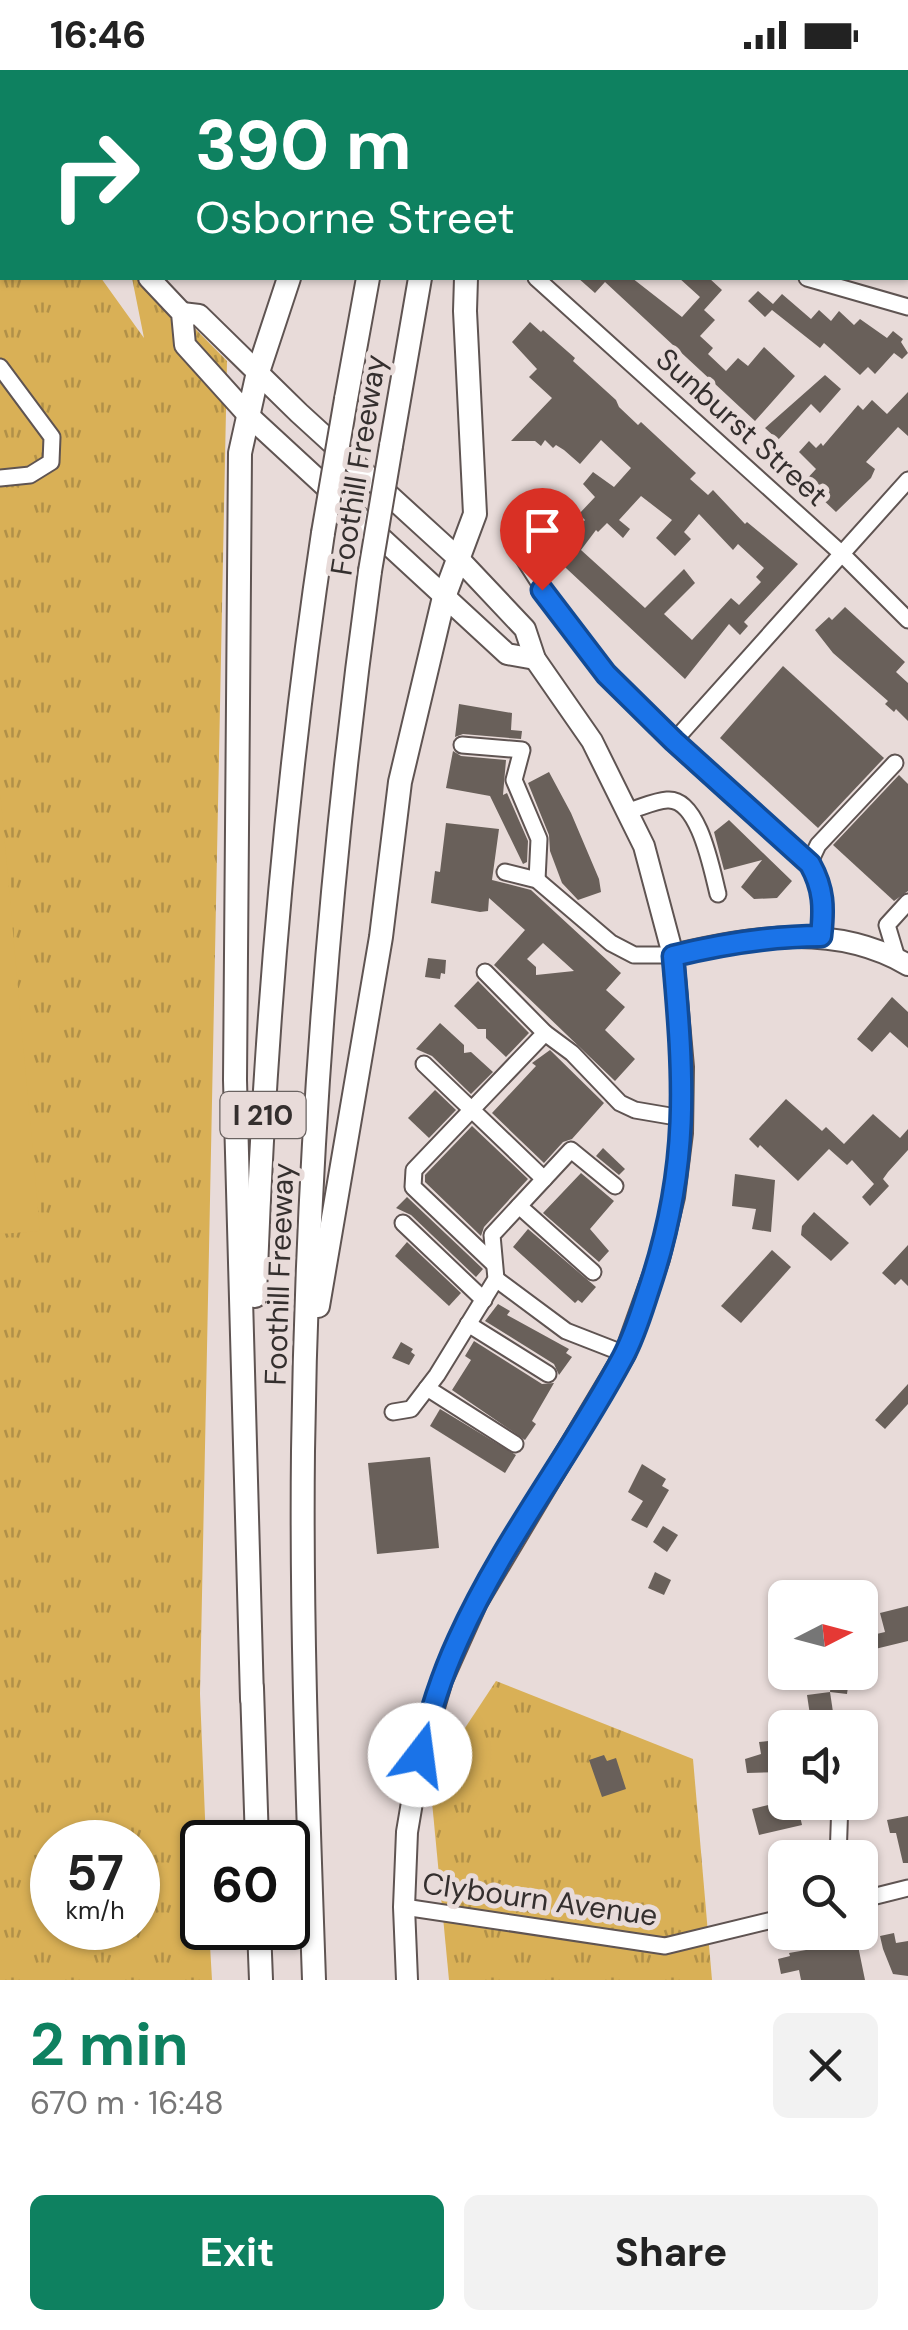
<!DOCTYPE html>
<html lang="en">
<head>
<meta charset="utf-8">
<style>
  body { margin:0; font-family:"DM Sans",sans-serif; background:#f2f2f2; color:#222; height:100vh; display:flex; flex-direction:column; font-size:38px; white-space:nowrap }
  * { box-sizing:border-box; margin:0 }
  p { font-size:32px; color:#767676 }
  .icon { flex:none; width:55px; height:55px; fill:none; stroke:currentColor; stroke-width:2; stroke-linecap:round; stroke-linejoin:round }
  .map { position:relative; height:1910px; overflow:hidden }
  .drawer { display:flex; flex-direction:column; background:#fff; flex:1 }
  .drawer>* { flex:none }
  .banner { position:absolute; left:0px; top:0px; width:910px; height:210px; box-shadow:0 2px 8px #0004; background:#0e8160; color:#fff; overflow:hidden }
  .needle { width:65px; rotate:84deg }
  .fabs { position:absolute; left:768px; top:1510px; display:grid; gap:20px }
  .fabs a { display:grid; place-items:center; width:110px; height:110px; border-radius:15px; background:#fff; box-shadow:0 2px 8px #0004; font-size:50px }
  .speed { position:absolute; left:30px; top:1750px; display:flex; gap:20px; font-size:50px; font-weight:700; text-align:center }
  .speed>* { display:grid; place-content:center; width:130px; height:130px; border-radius:50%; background:#fff; box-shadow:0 2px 8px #0004; line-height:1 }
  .speed small { font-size:25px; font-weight:400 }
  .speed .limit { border:5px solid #111; border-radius:15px; background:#fff; color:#111 }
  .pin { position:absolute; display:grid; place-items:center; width:85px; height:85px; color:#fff; margin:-102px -42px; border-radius:50% 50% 50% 0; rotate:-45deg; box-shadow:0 0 10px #0007 }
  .pin .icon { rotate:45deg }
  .me { position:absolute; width:110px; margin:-55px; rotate:15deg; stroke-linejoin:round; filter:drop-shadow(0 0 8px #0008) }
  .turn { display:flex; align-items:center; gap:35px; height:210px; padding:0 30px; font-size:45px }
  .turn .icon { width:130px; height:130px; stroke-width:2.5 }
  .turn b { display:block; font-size:70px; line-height:85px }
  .round { display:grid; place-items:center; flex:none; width:105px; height:105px; border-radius:15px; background:#f2f2f2 }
  .summary { display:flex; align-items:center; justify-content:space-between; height:170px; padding:0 30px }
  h1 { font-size:60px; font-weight:700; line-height:75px; color:#0e8160 }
  .primary-button { display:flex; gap:20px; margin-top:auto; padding:20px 30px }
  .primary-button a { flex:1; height:115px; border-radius:15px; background:#0e8160; color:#fff; font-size:40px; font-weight:700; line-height:115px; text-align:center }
  .primary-button a+a { background:#f2f2f2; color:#222 }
  .status { display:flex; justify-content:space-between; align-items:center; height:70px; padding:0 50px; background:#fff; direction:ltr }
  .status svg { height:28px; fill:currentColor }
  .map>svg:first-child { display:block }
</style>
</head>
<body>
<div class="status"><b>16:46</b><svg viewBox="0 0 49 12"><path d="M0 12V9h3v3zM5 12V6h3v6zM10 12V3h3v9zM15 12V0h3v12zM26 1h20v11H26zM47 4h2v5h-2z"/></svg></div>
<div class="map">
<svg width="908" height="1910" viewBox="0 0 908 1910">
  <defs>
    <pattern id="grass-tufts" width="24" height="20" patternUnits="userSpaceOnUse" patternTransform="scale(2.5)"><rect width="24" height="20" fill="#d9b056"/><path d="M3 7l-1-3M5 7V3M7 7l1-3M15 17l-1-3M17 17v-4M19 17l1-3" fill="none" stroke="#b19048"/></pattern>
  </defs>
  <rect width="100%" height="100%" fill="#e8dbd9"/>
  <!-- grass -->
  <g fill="url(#grass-tufts)" fill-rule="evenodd">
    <path d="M0 0 7 2H2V208H101L144 268 132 208H145L227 291 200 1624 206 1772H202V1858H209L212 1910H0ZM52 1772H138V1858H52Z"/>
    <path d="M496 1611 693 1689 712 1910H449L430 1711Z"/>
  </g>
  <!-- pitch -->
  <path fill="#d9b056" d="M0 719 40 1161 0 1164Z"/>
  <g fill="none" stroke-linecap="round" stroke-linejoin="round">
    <!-- stream -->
    <g stroke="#bc80ac" stroke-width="5">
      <path d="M187 0 191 2"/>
      <path d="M0 38 2 43"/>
    </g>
  </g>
  <!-- building -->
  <g fill="#69605a" fill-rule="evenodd">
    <path d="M578 208H632L682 247 700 227 679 208H709L722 220 704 240 715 250 700 266 713 278 708 284 726 301 738 288 748 296 764 277 795 306 755 351 605 212 595 223Z"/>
    <path d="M758 221 773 234 782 224 811 249 819 240 831 251 839 241 854 255 860 249 887 268 893 261 903 269 901 272 908 283 902 289 894 283 875 304 868 297 860 305 824 273 820 278 772 240 765 247 748 231Z"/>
    <path d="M530 252 541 262 543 260 575 288 573 291 616 330 619 337 638 355 641 352 696 403 690 409 708 425 713 420 745 454 747 452 798 494 744 552 748 556 740 565 729 554 685 609 552 485 585 450 579 444 595 427 583 414 593 402 614 417 631 398 601 370 580 394 564 380 556 375 553 378 545 370 541 376 535 371H511L552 328 529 307 537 299 512 272ZM641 426 672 450 656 468 675 486 691 469 684 462 699 444 733 480 738 474 764 498 756 507 761 512 739 535 731 528 692 570 664 544 695 513 684 499 645 538 581 480 596 460 598 462 607 453 623 468 630 459 619 450Z"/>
    <path d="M825 305 841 319 820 343 811 334 778 370 765 358Z"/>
    <path d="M908 322V366L898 357 866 392 875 399 871 408 836 442 804 412 816 399 799 382 809 371 816 378 821 373 823 376 858 335 863 340 872 330 887 344Z"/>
    <path d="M845 537 905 592 896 602 908 613V651L896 639 894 642 885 634 888 631 833 583 815 560 829 547 832 550Z"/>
    <path d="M783 596 884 688 818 758 720 668Z"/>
    <path d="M459 634 512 643 511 660 522 661 521 669 463 664 455 667Z"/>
    <path d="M453 681 461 686 506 690 503 725 507 723 528 771 527 792 523 794 490 726 446 718Z"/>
    <path d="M549 702 571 743 599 809 601 822 578 830 562 813 550 781 549 765 528 713Z"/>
    <path d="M899 705 908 714V821L894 831 833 775Z"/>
    <path d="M729 750 792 811 777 828 754 829 741 817 762 790 724 800 714 762Z"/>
    <path d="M446 753 499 759 492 810 531 820 621 903 606 920 625 937 605 960 635 989 615 1011 494 895 525 860 489 828 488 841 480 842 431 833 435 801 440 802ZM543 873 574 901 536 905V897L527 889Z"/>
    <path d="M428 888 446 890 445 904 441 903 440 909 425 907Z"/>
    <path d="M478 911 529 963 506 987 486 968V959H478L454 936Z"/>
    <path d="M892 927 908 942V978L890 962 872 982 857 969Z"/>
    <path d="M440 953 464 975V983L471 982 493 1002 471 1024 432 986 416 979Z"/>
    <path d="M550 980 604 1033 572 1069 563 1072 544 1093 492 1043 536 996 532 993Z"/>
    <path d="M435 1020 456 1040 429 1068 408 1048Z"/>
    <path d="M786 1029 822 1061 826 1057 844 1074 873 1044 900 1068 908 1059V1080L888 1102 883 1109 889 1116 870 1136 862 1127 874 1114 852 1090 847 1095 829 1079 798 1111 760 1075 758 1078 749 1069Z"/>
    <path d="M472 1056 528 1109 484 1157 481 1166 425 1112V1105Z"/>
    <path d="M603 1078 625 1099 619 1105 596 1086Z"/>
    <path d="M581 1103 614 1131 590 1159 609 1181 599 1192 543 1143Z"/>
    <path d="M735 1104 775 1110 771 1162 752 1159 756 1139 732 1136Z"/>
    <path d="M407 1127 483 1199 476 1207 411 1145 396 1138Z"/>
    <path d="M814 1142 849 1173 831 1191 801 1165 802 1156Z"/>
    <path d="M528 1159 596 1217 582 1233 578 1230 575 1233 513 1177Z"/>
    <path d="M407 1172 461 1223 449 1236 395 1186Z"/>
    <path d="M908 1175V1216L901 1209 895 1215 882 1203Z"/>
    <path d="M772 1180 791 1197 741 1253 721 1236Z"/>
    <path d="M498 1234 510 1241 507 1245 569 1279 566 1283 572 1287 559 1305 554 1294 485 1251Z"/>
    <path d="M474 1271 542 1314 554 1313 532 1351 536 1354 525 1370 452 1320 471 1290 465 1286Z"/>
    <path d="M401 1272 413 1279 411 1282 415 1285 409 1295 392 1288Z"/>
    <path d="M908 1314V1334L885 1359 875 1350Z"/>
    <path d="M440 1339 516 1385 505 1403 430 1356Z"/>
    <path d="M430 1387 439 1478 377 1484 368 1393Z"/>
    <path d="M642 1394 666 1409 662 1416 669 1420 647 1458 631 1450 643 1431 628 1422Z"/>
    <path d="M663 1456 678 1465 667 1482 653 1472Z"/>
    <path d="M655 1502 671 1510 664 1525 648 1518Z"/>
    <path d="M908 1536V1571L871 1580 868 1566 885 1562 880 1543Z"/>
    <path d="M832 1602H850L847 1624 830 1622Z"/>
    <path d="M830 1622 833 1642 810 1645 807 1625Z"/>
    <path d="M785 1669V1702L747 1703 745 1689 761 1684 759 1672Z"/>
    <path d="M604 1685 607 1691 616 1688 626 1719 602 1727 589 1690Z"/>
    <path d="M785 1731 792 1732 793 1738 798 1737 802 1755 759 1765 752 1739Z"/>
    <path d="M908 1746V1793H903L896 1763H890L887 1750Z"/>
    <path d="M785 1786V1811L775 1813 770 1790Z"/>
    <path d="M894 1863 896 1873 908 1871V1906L893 1904 883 1879 880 1866Z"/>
    <path d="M857 1871 865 1910H801L799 1900 781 1904 778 1889 790 1886 789 1883Z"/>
  </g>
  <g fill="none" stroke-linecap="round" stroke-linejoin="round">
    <!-- minor casing -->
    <g stroke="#5f5452" stroke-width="19">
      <g id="minor">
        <path d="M672 0 676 2"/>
        <path d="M908 94V95"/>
        <path d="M536 208 841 483 908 550"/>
        <path d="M807 208 908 237"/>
        <path d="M0 297 52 367 51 392 30 405 0 408"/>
        <path d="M516 476C543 520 572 565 605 603 665 673 741 732 809 794 824 819 824 838 821 866"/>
        <path d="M674 671 908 410"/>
        <path d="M462 675 522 680 514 710 539 769 537 810"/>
        <path d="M628 741C640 738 654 731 667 730 699 727 712 801 718 824"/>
        <path d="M809 794 818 775 895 693"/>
        <path d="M505 802 537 810 611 873 634 885H673"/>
        <path d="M897 888 887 855 908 832"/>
        <path d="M485 902 545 963 414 1100 413 1117 494 1194"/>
        <path d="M545 963 572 983 620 1033 635 1040 682 1048"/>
        <path d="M424 994 544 1109"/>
        <path d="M519 1136 593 1202"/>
        <path d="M403 1153 484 1230"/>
        <path d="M496 1209 566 1261 625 1284"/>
        <path d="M468 1254 548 1304"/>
        <path d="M427 1318 515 1374"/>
        <path d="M393 1342 411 1339 437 1305 496 1209 492 1165 571 1080 615 1116"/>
        <path d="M838 1788 840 1732"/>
        <path d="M860 1830 908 1818"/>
        <path d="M404 1837 665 1876 785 1847"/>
      </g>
    </g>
    <!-- major casing -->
    <g stroke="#5f5452" stroke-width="24">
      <g id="major">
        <path d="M39 0V2"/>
        <path d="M149 208 182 243 185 275 249 346 507 584 535 589"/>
        <path d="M182 243 199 245 299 343 459 489 525 559 535 589 592 671 644 776 673 885 683 997 682 1063 674 1127 659 1189 625 1284 477 1532 442 1610 420 1685 407 1762 404 1837 407 1910"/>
        <path d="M673 885C752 867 834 852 908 895"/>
      </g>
    </g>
    <!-- highway casing -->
    <g stroke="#5f5452" stroke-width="26">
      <g id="highway">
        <path d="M342 2V0"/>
        <path d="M408 2 409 0"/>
        <path d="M461 2 462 0"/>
        <path d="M493 2 494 0"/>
        <path d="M346 329 368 208"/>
        <path d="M391 376 420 208"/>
        <path d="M255 1226C264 971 285 716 323 463"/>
        <path d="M318 1236 381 867 400 712 444 527 475 444 465 241 466 208"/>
        <path d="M252 1618 257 1772"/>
        <path d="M252 1629 235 1010 240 383 258 302 289 208"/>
        <path d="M259 1858 261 1910"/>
        <path d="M314 1910C308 1734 301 1558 303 1381 307 1087 330 793 370 501"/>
      </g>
    </g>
    <!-- minor -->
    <use href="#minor" stroke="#fff" stroke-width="15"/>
    <!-- major -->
    <use href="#major" stroke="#fff" stroke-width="20"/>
    <!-- highway -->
    <use href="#highway" stroke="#fff" stroke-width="22"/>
    <!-- highway-bridge casing -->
    <g stroke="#5f5452" stroke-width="26" stroke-linecap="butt">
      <g id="highway-bridge">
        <path d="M323 463 346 329"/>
        <path d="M370 501 391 376"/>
      </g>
    </g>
    <!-- highway-bridge -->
    <use href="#highway-bridge" stroke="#fff" stroke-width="22"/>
  </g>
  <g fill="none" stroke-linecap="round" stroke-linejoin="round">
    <!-- route casing -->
    <g stroke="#114b97" stroke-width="25">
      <path id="route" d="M420 1685C429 1645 441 1607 458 1570 503 1470 572 1383 623 1287 635 1265 642 1240 650 1216 690 1096 684 1009 673 886 722 874 770 866 821 866 824 838 824 819 810 794L674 671 606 604 542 520"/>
    </g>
    <!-- route -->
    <use href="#route" stroke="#1a73e8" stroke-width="18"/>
  </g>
  <g text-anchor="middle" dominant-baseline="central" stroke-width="10" stroke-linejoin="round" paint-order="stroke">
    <!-- shield labels -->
    <rect fill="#e8dbd9" stroke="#6a6361" stroke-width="2.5" x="220.5" y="1022" width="85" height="46" rx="8"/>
    <g font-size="28" font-weight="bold" fill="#342f2e">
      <text x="263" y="1045">I 210</text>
    </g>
    <!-- street labels -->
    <g font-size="30" fill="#342f2e" stroke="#e8dbd9">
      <text transform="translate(742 357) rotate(42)">Sunburst Street</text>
      <text transform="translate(358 395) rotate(-81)">Foothill Freeway</text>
      <text transform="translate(279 1204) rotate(-88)">Foothill Freeway</text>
      <text transform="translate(540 1829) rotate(8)">Clybourn Avenue</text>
    </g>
  </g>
</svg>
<div class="fabs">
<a><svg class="needle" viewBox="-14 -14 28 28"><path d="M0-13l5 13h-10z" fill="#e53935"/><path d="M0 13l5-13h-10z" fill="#767676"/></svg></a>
<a><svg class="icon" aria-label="sound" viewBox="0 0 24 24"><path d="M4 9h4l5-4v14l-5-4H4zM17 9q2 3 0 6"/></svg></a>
<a><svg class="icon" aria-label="search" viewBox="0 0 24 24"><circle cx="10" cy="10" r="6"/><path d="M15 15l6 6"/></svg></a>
</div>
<div class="speed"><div>57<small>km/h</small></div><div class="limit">60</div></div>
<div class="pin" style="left:542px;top:520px;background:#d93025"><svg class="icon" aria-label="arrive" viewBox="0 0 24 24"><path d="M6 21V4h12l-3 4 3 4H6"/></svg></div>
<svg class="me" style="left:420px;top:1685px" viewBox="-20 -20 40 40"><circle r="19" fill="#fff"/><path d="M0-13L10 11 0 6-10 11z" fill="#1a73e8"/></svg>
<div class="banner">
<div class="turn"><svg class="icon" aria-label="right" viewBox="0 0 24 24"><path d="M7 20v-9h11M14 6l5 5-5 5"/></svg><div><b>390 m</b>Osborne Street</div></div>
</div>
</div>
<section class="drawer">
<div class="summary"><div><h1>2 min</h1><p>670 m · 16:48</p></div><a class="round"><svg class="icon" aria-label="close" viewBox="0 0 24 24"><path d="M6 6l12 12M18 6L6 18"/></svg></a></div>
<div class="primary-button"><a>Exit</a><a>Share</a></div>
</section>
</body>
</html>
